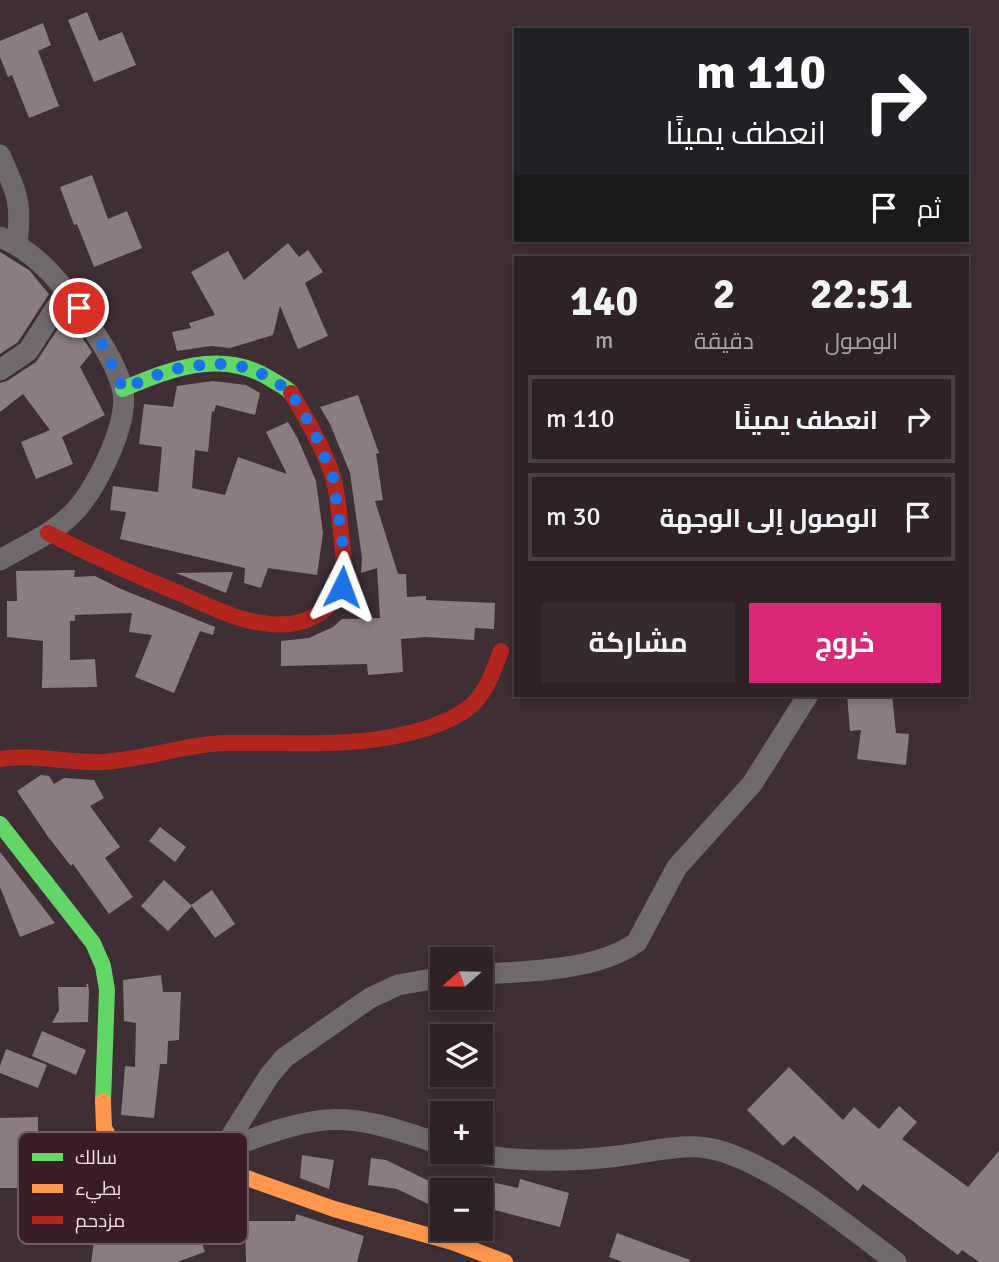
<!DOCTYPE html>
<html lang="ar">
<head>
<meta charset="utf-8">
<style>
  body { margin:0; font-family:Signika,Cairo,sans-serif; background:#372a2f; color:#f1f3f6; direction:rtl; height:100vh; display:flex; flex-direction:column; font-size:26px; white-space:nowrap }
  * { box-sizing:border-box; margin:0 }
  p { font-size:23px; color:#a7a4a7 }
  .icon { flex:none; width:38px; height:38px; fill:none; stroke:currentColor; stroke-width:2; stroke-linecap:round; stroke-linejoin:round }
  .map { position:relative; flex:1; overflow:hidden; direction:ltr }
  .side { position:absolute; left:514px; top:256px; width:455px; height:441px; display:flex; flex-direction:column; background:#2f2227; border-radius:0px; box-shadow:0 4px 10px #0003,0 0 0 2px #4a3f44; direction:rtl }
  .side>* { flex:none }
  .guide { position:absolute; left:514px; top:28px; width:455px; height:214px; border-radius:0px; box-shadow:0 4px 10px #0003,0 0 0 2px #4a3f44; direction:rtl; background:#202124; color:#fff; overflow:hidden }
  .needle { width:46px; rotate:250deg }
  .fabs { position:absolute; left:430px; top:947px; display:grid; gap:14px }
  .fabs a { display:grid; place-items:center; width:63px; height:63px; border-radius:0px; background:#2f2227; box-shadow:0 4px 10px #0003,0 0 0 2px #4a3f44; font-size:35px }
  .pin { position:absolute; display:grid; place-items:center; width:60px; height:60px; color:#fff; margin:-30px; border:4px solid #fff; border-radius:50%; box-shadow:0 2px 7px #0007 }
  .me { position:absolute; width:77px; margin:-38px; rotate:3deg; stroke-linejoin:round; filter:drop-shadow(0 0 5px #0008) }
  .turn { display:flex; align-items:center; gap:24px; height:147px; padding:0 28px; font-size:32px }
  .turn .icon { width:91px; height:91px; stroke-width:2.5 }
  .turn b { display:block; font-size:49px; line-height:60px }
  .then { display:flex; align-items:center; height:66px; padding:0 28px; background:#0003; gap:14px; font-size:26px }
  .eta { display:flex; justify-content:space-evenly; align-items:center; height:119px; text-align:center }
  .eta b { font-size:42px; font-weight:700; line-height:49px }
  .cta { display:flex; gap:14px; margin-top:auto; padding:14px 28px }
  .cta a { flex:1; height:80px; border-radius:0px; background:#db2777; color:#fff; font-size:28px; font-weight:700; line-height:80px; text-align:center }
  .cta a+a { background:#372a2f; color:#f1f3f6 }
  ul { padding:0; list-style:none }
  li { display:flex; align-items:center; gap:21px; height:88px; margin:0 14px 10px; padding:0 14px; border:4px solid #4a3f44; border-radius:0px }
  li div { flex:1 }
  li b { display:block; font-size:26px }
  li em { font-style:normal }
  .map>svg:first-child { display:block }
</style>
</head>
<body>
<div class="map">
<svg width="999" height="1262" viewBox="0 0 999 1262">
  <rect width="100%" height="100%" fill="#3f2e34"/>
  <!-- building -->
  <g fill="#8b7c80">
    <path d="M87 12 99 41 122 32 136 65 94 82 68 20Z"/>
    <path d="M43 23 51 45 38 51 59 106 29 118 12 75 8 77 0 57V41Z"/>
    <path d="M92 175 108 219 127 211 142 248 94 267 77 224 74 225 60 187Z"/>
    <path d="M288 243 299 257 308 250 323 272 305 283 328 336 298 349 280 306 273 335 230 348 211 346 177 351 172 332 191 328 189 323 215 315 191 272 228 251 244 280Z"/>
    <path d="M0 252 29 270 49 294 18 342 0 354Z"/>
    <path d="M67 315 92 352 80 367 105 415 62 437 73 464 36 479 21 442 50 430 23 394 0 412V383L7 381 36 362Z"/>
    <path d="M213 381 246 385 260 393 255 415 216 405 214 412 212 411 208 452 195 450 192 488 225 495 238 457 287 474 266 432 288 422 298 439 316 481 323 533 317 575 268 568 261 588 244 583 245 568 120 539 126 512 110 510 113 486 158 492 162 447 139 444 144 404 173 407 177 386Z"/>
    <path d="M358 395 379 453 376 454 383 500 375 501 398 574H406L407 597 426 596V600L495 603 494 629 475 628 474 640 426 637 401 639 403 672 368 675 367 664 281 666V641L309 638 333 627 342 619 380 618 377 568 361 573 362 558 350 473 330 424 320 407Z"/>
    <path d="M75 570 74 577 95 576 121 589 215 627 213 635 200 631 174 693 135 677 152 635 129 632 132 613 75 615V621H70V660L95 659 97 687 42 688 43 641 7 637V601H17L16 571Z"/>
    <path d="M233 572 226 593 176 573Z"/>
    <path d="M847 695H892L896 733 909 734 906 765 857 759 861 730 850 731Z"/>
    <path d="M41 775 49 776 54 784 64 778 94 780 104 798 90 806 120 847 105 858 133 897 109 914 73 864 71 866 49 838 17 791Z"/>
    <path d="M160 827 186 847 175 862 149 841Z"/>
    <path d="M0 852 55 923 20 937 0 887Z"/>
    <path d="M164 880 192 906 168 931 141 906Z"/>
    <path d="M212 890 235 924 215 938 191 905Z"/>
    <path d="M161 975 163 992H181L179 1040 168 1041 167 1064H160L154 1118 121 1115 125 1066 135 1067 136 1023 124 1021 123 980Z"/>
    <path d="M86 984H88L89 991 88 1022 52 1023 59 1010 58 987H87Z"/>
    <path d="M42 1031 86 1050 76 1075 32 1056Z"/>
    <path d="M6 1049 47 1065 38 1088 0 1073V1066Z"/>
    <path d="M789 1067 843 1120 854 1107 879 1129 899 1106 917 1122 902 1139 968 1187 999 1151V1262H979L962 1250 958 1255 863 1184 858 1191 794 1136 783 1146 747 1110Z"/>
    <path d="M38 1117V1154H35L34 1188H0V1118Z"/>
    <path d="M302 1155 334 1160 329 1189 300 1178Z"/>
    <path d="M371 1158 386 1160 427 1180 443 1183V1207L428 1204 397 1189 368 1185Z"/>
    <path d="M128 1163 173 1173V1223L192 1216 205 1252 177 1262H91L98 1216 113 1218V1169H128Z"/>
    <path d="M520 1179 569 1193 560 1227 491 1209 492 1202 483 1199 487 1181 518 1188Z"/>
    <path d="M296 1214 364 1236 357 1262H246L245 1221H295Z"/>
    <path d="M617 1233 690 1260 689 1262H623L609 1257Z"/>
  </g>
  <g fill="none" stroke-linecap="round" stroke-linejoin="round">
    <!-- street -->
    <g stroke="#716a6c" stroke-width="21">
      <path d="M0 155C17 193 22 201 17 244"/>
      <path d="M0 237C37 252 63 284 84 317 99 338 115 362 122 387 131 420 98 485 76 510 56 532 26 545 0 560"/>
      <path d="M0 370 28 351 67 291"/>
      <path d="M481 974C527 972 600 970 637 942L677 867 752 784 808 695"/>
      <path d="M223 1149 269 1076 284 1058 370 998 398 985 443 977"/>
      <path d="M218 1151C249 1141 280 1127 311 1122 355 1113 402 1131 443 1145"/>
      <path d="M464 1152C515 1163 567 1162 619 1156 642 1153 677 1145 699 1147 758 1151 848 1226 896 1262"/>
    </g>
    <!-- fast -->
    <g stroke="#63d668" stroke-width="16">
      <path d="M123 389C170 369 221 349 269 378 276 383 285 386 291 393"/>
      <path d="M0 824 93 943 103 966 107 990 103 1101"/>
    </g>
    <!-- slow -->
    <path stroke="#ff974d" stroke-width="16" d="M103 1101 104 1128 109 1137 120 1143 193 1159 334 1209 452 1242 505 1262"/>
    <!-- jam -->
    <g stroke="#b3261e" stroke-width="16">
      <path d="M48 533C91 555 134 575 179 593 200 602 221 613 243 619 306 636 352 612 342 542 339 520 339 494 332 474 322 445 307 419 291 393"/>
      <path d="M0 759C34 754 67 763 101 762 144 760 184 744 227 743 295 742 362 749 428 728 444 722 462 715 474 703 488 688 494 669 501 651"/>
    </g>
  </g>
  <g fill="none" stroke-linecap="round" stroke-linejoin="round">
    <!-- route -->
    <path stroke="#1a73e8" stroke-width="12" stroke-dasharray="0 21.6" d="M79 308 102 344 123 389 169 370 213 363 252 368 289 390 314 431 333 477 345 560 342 587"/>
  </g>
  <!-- legend -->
  <rect x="18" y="1132" width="230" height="112" rx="10" fill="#3a1e27" stroke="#725860" stroke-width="2"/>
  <rect x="32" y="1153" width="31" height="8" fill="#63d668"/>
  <rect x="32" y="1184" width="31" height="9" fill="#ff974d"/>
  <rect x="32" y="1216" width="31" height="8" fill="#b3261e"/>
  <g font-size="19" fill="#f3dfe4">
    <text x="75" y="1164">سالك</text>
    <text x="75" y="1195">بطيء</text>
    <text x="75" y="1227">مزدحم</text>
  </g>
</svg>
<div class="fabs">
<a><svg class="needle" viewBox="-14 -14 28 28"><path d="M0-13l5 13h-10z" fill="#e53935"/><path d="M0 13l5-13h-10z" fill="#a7a4a7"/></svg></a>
<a><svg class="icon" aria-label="layers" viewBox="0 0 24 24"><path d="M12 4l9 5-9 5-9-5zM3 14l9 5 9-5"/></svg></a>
<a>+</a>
<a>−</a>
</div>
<div class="pin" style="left:79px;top:308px;background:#d93025"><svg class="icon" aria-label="arrive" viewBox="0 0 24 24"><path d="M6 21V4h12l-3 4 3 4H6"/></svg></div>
<svg class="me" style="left:342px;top:587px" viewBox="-20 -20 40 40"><path d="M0-17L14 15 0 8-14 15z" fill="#1a73e8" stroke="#fff" stroke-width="4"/></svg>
<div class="guide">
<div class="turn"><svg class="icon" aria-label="right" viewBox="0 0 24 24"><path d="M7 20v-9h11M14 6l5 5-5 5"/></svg><div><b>110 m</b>انعطف يمينًا</div></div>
<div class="then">ثم<svg class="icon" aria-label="arrive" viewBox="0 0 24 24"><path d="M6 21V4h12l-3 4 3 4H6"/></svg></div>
</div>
<section class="side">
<div class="eta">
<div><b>22:51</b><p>الوصول</p></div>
<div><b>2</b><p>دقيقة</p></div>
<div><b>140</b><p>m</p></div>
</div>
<ul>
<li><svg class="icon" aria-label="right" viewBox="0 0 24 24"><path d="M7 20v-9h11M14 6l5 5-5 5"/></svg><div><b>انعطف يمينًا</b></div><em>110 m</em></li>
<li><svg class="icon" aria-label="arrive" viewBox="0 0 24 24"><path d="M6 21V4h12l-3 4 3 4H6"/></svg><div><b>الوصول إلى الوجهة</b></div><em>30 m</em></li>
</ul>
<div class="cta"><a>خروج</a><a>مشاركة</a></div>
</section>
</div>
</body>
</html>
